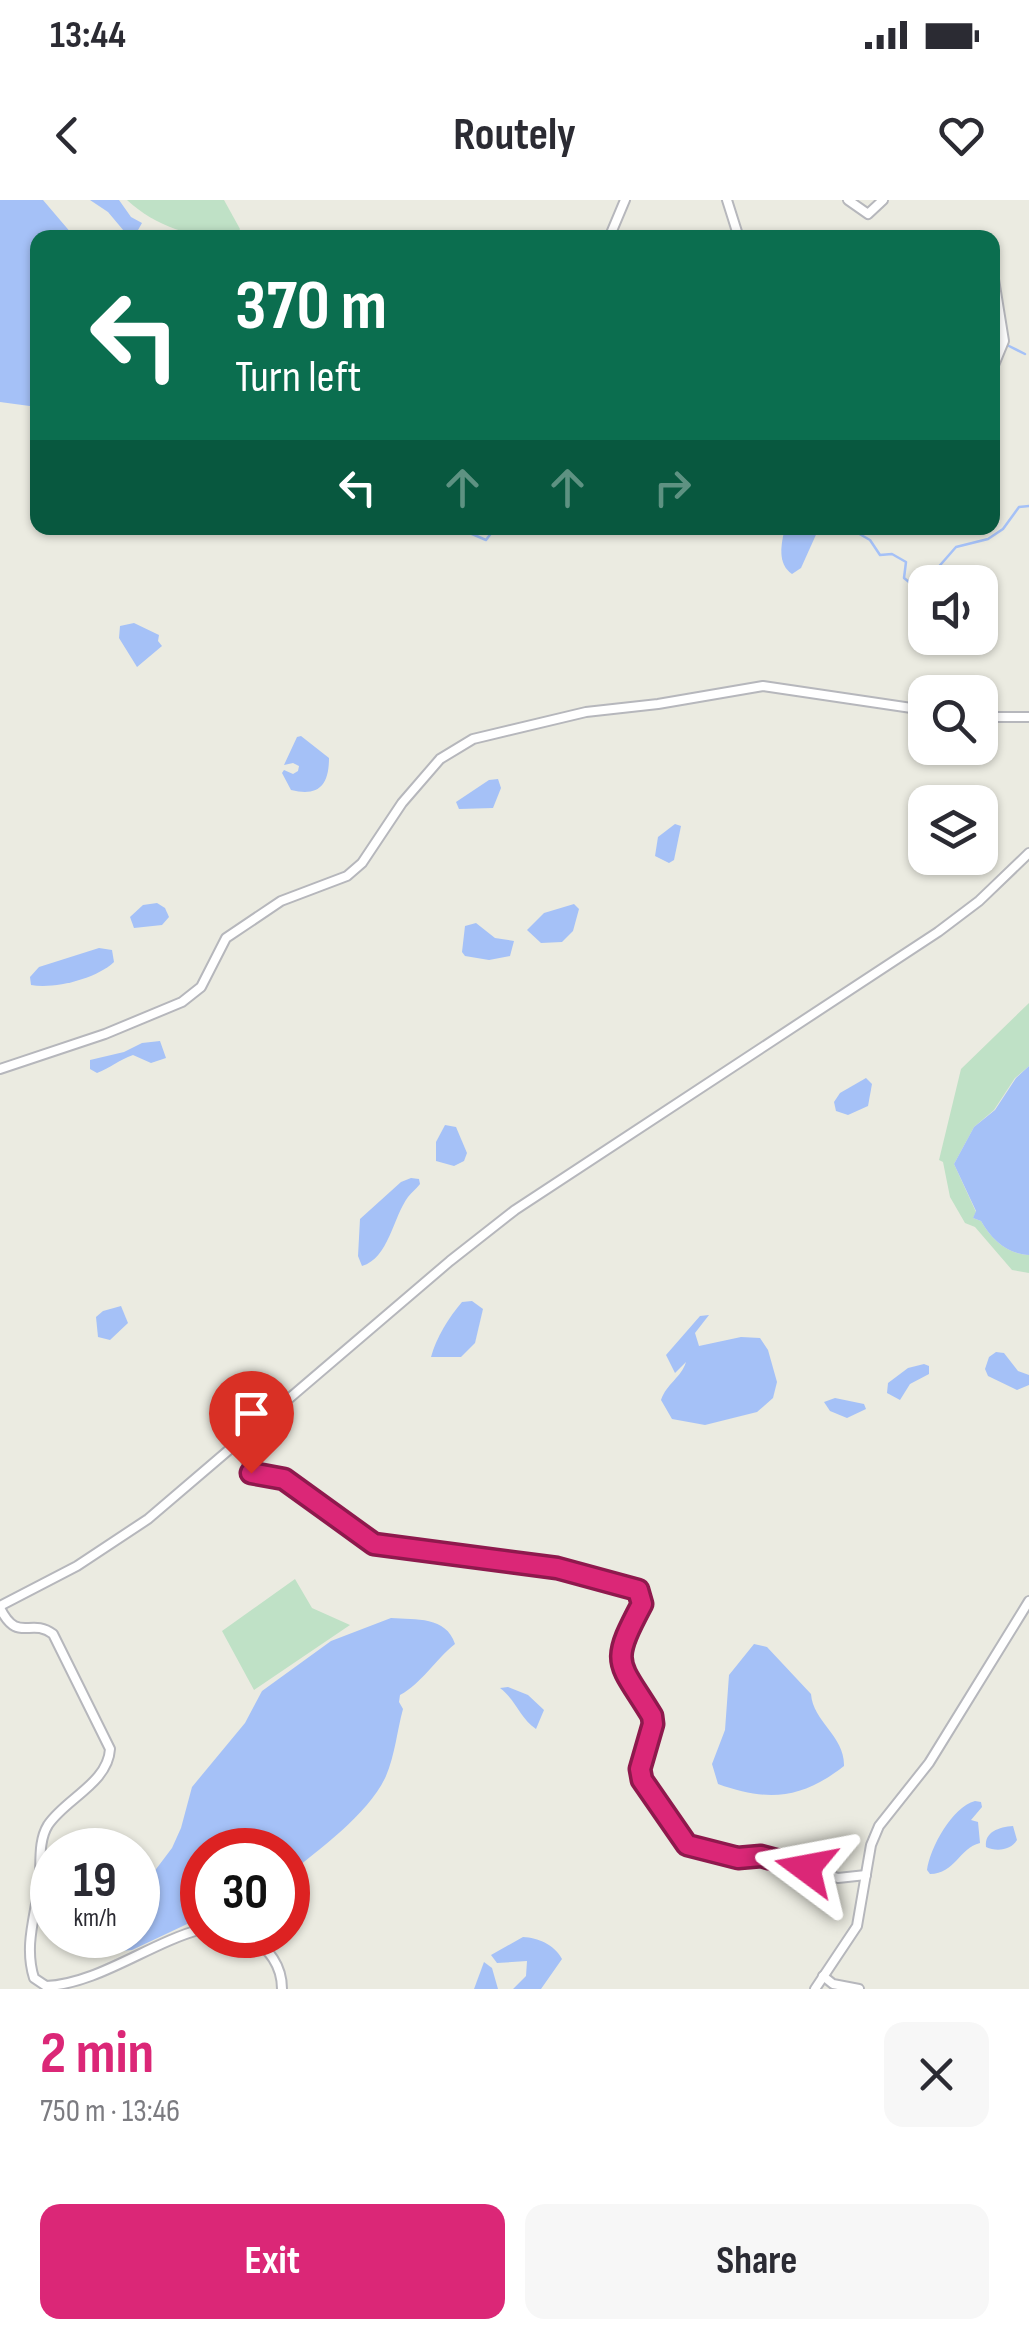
<!DOCTYPE html>
<html lang="en">
<head>
<meta charset="utf-8">
<style>
  body { margin:0; font-family:"Sofia Sans Condensed",sans-serif; background:#f7f7f7; color:#2b2b33; height:100vh; display:flex; flex-direction:column; font-size:38px; white-space:nowrap }
  * { box-sizing:border-box; margin:0 }
  p { font-size:32px; color:#7c7c81 }
  .icon { flex:none; width:55px; height:55px; fill:none; stroke:currentColor; stroke-width:2; stroke-linecap:round; stroke-linejoin:round }
  .map { position:relative; height:1789px; overflow:hidden }
  .panel { display:flex; flex-direction:column; background:#fff; flex:1 }
  .panel>* { flex:none }
  .banner { position:absolute; left:30px; top:30px; width:970px; height:305px; border-radius:20px; box-shadow:0 2px 8px #0004; background:#0b6e4f; color:#fff; overflow:hidden }
  .controls { position:absolute; left:908px; top:365px; display:grid; gap:20px }
  .controls a { display:grid; place-items:center; width:90px; height:90px; border-radius:20px; background:#fff; box-shadow:0 2px 8px #0004; font-size:50px }
  .speed { position:absolute; left:30px; top:1628px; display:flex; gap:20px; font-size:50px; font-weight:700; text-align:center }
  .speed>* { display:grid; place-content:center; width:130px; height:130px; border-radius:50%; background:#fff; box-shadow:0 2px 8px #0004; line-height:1 }
  .speed small { font-size:25px; font-weight:400 }
  .speed .limit { border:15px solid #d22; background:#fff; color:#111 }
  .pin { position:absolute; display:grid; place-items:center; width:85px; height:85px; color:#fff; margin:-102px -42px; border-radius:50% 50% 50% 0; rotate:-45deg; box-shadow:0 0 10px #0007 }
  .pin .icon { rotate:45deg }
  .me { position:absolute; width:110px; margin:-55px; rotate:283deg; stroke-linejoin:round; filter:drop-shadow(0 0 8px #0008) }
  .turn { display:flex; align-items:center; gap:35px; height:210px; padding:0 40px; font-size:45px }
  .turn .icon { width:130px; height:130px; stroke-width:2.5 }
  .turn b { display:block; font-size:70px; line-height:85px }
  .lanes { display:flex; align-items:center; height:95px; padding:0 40px; background:#0003; justify-content:center; gap:50px; direction:ltr }
  .lanes .off { opacity:.35 }
  .round { display:grid; place-items:center; flex:none; width:105px; height:105px; border-radius:20px; background:#f7f7f7 }
  .headline { display:flex; align-items:center; justify-content:space-between; height:170px; padding:0 40px }
  h1 { font-size:60px; font-weight:700; line-height:75px; color:#db2777 }
  .button { display:flex; gap:20px; margin-top:auto; padding:20px 40px }
  .button a { flex:1; height:115px; border-radius:20px; background:#db2777; color:#fff; font-size:40px; font-weight:700; line-height:115px; text-align:center }
  .button a+a { background:#f7f7f7; color:#2b2b33 }
  .status { display:flex; justify-content:space-between; align-items:center; height:70px; padding:0 50px; background:#fff; direction:ltr }
  .status svg { height:28px; fill:currentColor }
  header { display:flex; justify-content:space-between; align-items:center; height:130px; padding:0 40px; background:#fff; font-size:45px; font-weight:700 }
  .map>svg:first-child { display:block }
</style>
</head>
<body>
<div class="status"><b>13:44</b><svg viewBox="0 0 49 12"><path d="M0 12V9h3v3zM5 12V6h3v6zM10 12V3h3v9zM15 12V0h3v12zM26 1h20v11H26zM47 4h2v5h-2z"/></svg></div>
<header><svg class="icon" aria-label="back" viewBox="0 0 24 24"><path d="M15 5l-7 7 7 7"/></svg>Routely<svg class="icon" aria-label="heart" viewBox="0 0 24 24"><path d="M12 20l-8-8c-3-5 5-10 8-4 3-6 11-1 8 4z"/></svg></header>
<div class="map">
<svg width="1029" height="1789" viewBox="0 0 1029 1789">
  <rect width="100%" height="100%" fill="#ebebe1"/>
  <!-- green -->
  <g fill="#bfe1c6">
    <path d="M127 0H224L240 29 236 37C194 38 159 29 127 0Z"/>
    <path d="M1029 803V866L1015 878 994 910 974 927 954 964 976 1012 973 1018 981 1021C992 1040 1007 1054 1029 1055V1073L1012 1070 975 1027 965 1023 950 997 943 962 939 960 961 869Z"/>
    <path d="M295 1379 312 1408 350 1425 254 1490 222 1431Z"/>
  </g>
  <!-- water -->
  <g fill="#a5c1f7">
    <path d="M0 0H43L72 34 81 37 38 38 37 207 0 202Z"/>
    <path d="M90 0H119L131 17 142 23 134 37H129L108 12Z"/>
    <path d="M785 328H819L801 368 792 374C777 364 781 344 785 328Z"/>
    <path d="M134 423 159 435 158 441 162 446 137 467 119 438 120 426Z"/>
    <path d="M301 536 329 558C329 585 319 597 291 590L282 573 284 570 293 574 298 571 299 566 293 563 284 565 297 537Z"/>
    <path d="M498 579 501 588 493 608 459 609 456 602 489 580Z"/>
    <path d="M675 624 681 626 674 660 669 663 655 656 658 637Z"/>
    <path d="M157 703 165 708 169 717 162 725 134 728 130 717 143 705Z"/>
    <path d="M574 704 579 709 573 731 562 742 541 743 527 730 544 713Z"/>
    <path d="M476 723 495 738 514 741 510 756 489 760 465 756 462 752 465 726Z"/>
    <path d="M99 748 112 750 114 762C96 779 55 789 31 785L30 777 39 767Z"/>
    <path d="M160 841 166 858 151 863 133 855C119 860 110 868 97 873L90 869V860L124 852 142 843Z"/>
    <path d="M1029 866V1055C1007 1054 992 1040 981 1021L973 1018 976 1011 954 964 974 927 995 910 1016 878Z"/>
    <path d="M866 878 872 884 868 906 848 915 836 911 834 902 840 893Z"/>
    <path d="M445 925 456 927 467 953 464 961 454 966 436 961V942Z"/>
    <path d="M411 978 419 979 420 984C416 989 412 992 408 997 393 1017 389 1058 362 1066L358 1056 360 1019 401 982Z"/>
    <path d="M472 1101 483 1109 475 1143 461 1157H431C436 1138 449 1117 462 1102Z"/>
    <path d="M121 1106 128 1123 110 1140 98 1137 96 1117 103 1111Z"/>
    <path d="M709 1115 695 1133 699 1146 741 1137 760 1138 768 1150 777 1182 773 1198 757 1212 705 1225 672 1219 661 1200C667 1183 681 1178 686 1162L675 1173 666 1155 700 1116Z"/>
    <path d="M996 1152 1004 1153 1018 1171 1029 1175V1185L1017 1190 988 1176 985 1169 989 1157Z"/>
    <path d="M924 1164 929 1166V1174L910 1184 900 1200 887 1193 888 1183 908 1168Z"/>
    <path d="M835 1198 864 1204 866 1209 847 1218 830 1211 824 1202Z"/>
    <path d="M391 1418C416 1420 446 1416 455 1444 435 1460 422 1483 400 1495L399 1502 403 1509C397 1531 395 1555 386 1576 369 1614 319 1649 288 1675V1650H202V1717L132 1750 106 1752 86 1741 89 1735H138V1693L172 1648 181 1628 192 1587 245 1523 262 1491 331 1441Z"/>
    <path d="M754 1444 767 1447 811 1494C813 1522 845 1536 844 1566 802 1599 768 1602 718 1584L712 1564 725 1530 729 1475Z"/>
    <path d="M508 1487 528 1495 544 1510 536 1529C520 1518 516 1500 500 1488Z"/>
    <path d="M975 1601 981 1602 982 1607 971 1620 978 1622 980 1643C959 1648 955 1674 930 1674L927 1670C930 1648 952 1607 975 1601Z"/>
    <path d="M1013 1626 1017 1640C1011 1650 997 1652 986 1647 984 1632 999 1627 1013 1626Z"/>
    <path d="M523 1737C538 1738 554 1744 562 1759L541 1789H513L526 1776 527 1761 497 1763 491 1755Z"/>
    <path d="M484 1762 492 1768 498 1789H474Z"/>
  </g>
  <g fill="none" stroke-linecap="round" stroke-linejoin="round">
    <!-- stream -->
    <g stroke="#a5c1f7" stroke-width="2.5">
      <path d="M1007 145 1025 154"/>
      <path d="M458 328 486 340 495 328"/>
      <path d="M849 328 870 340 880 355 892 354 906 362 904 378 909 382 935 371 956 347 988 339 1003 329 1019 307 1029 306"/>
    </g>
    <!-- street casing -->
    <g stroke="#b6b7bc" stroke-width="12">
      <g id="street">
        <path d="M727 0 739 38"/>
        <path d="M848 0 868 14 883 0"/>
        <path d="M609 38 625 0"/>
        <path d="M992 67 1004 141 992 170"/>
        <path d="M980 517H1029"/>
        <path d="M0 869 105 834 182 802 201 787 226 738 281 701 347 676 362 663 402 603 440 559 473 539 586 512 658 504 763 486 925 510"/>
        <path d="M243 1240 248 1271 285 1279 375 1343 557 1368 638 1389C650 1411 618 1434 619 1458 620 1479 642 1499 652 1516L653 1523 640 1569 642 1580 687 1645 738 1658 761 1656 783 1661 838 1678 866 1675"/>
        <path d="M0 1406 77 1366 148 1319 450 1061 515 1010 938 732 979 701 1029 653"/>
        <path d="M0 1408C18 1444 30 1417 53 1434L110 1549C108 1583 65 1599 48 1625 37 1643 42 1666 39 1686 35 1717 24 1746 34 1778L46 1786C98 1784 151 1742 202 1729"/>
        <path d="M250 1735C269 1750 282 1765 282 1789"/>
        <path d="M823 1776 833 1784 859 1789"/>
        <path d="M815 1789 857 1726 871 1645 879 1626 929 1563 1029 1401"/>
      </g>
    </g>
    <!-- street -->
    <use href="#street" stroke="#fff" stroke-width="8"/>
  </g>
  <g fill="none" stroke-linecap="round" stroke-linejoin="round">
    <!-- route casing -->
    <g stroke="#8e194d" stroke-width="25">
      <path id="route" d="M251 1273 284 1279 374 1344 557 1368 638 1390 642 1404C609 1466 618 1460 652 1516L653 1524 640 1569 642 1580 687 1645 738 1658 761 1656 806 1668"/>
    </g>
    <!-- route -->
    <use href="#route" stroke="#db2777" stroke-width="18"/>
  </g>
</svg>
<div class="controls">
<a><svg class="icon" aria-label="sound" viewBox="0 0 24 24"><path d="M4 9h4l5-4v14l-5-4H4zM17 9q2 3 0 6"/></svg></a>
<a><svg class="icon" aria-label="search" viewBox="0 0 24 24"><circle cx="10" cy="10" r="6"/><path d="M15 15l6 6"/></svg></a>
<a><svg class="icon" aria-label="layers" viewBox="0 0 24 24"><path d="M12 4l9 5-9 5-9-5zM3 14l9 5 9-5"/></svg></a>
</div>
<div class="speed"><div>19<small>km/h</small></div><div class="limit">30</div></div>
<div class="pin" style="left:251px;top:1273px;background:#d93025"><svg class="icon" aria-label="arrive" viewBox="0 0 24 24"><path d="M6 21V4h12l-3 4 3 4H6"/></svg></div>
<svg class="me" style="left:806px;top:1668px" viewBox="-20 -20 40 40"><path d="M0-17L14 15 0 8-14 15z" fill="#db2777" stroke="#fff" stroke-width="4"/></svg>
<div class="banner">
<div class="turn"><svg class="icon" aria-label="left" viewBox="0 0 24 24"><path d="M17 20v-9H6M10 6l-5 5 5 5"/></svg><div><b>370 m</b>Turn left</div></div>
<div class="lanes"><svg class="icon" aria-label="left" viewBox="0 0 24 24"><path d="M17 20v-9H6M10 6l-5 5 5 5"/></svg><svg class="icon off" aria-label="ahead" viewBox="0 0 24 24"><path d="M12 20V5M6 11l6-6 6 6"/></svg><svg class="icon off" aria-label="ahead" viewBox="0 0 24 24"><path d="M12 20V5M6 11l6-6 6 6"/></svg><svg class="icon off" aria-label="right" viewBox="0 0 24 24"><path d="M7 20v-9h11M14 6l5 5-5 5"/></svg></div>
</div>
</div>
<section class="panel">
<div class="headline"><div><h1>2 min</h1><p>750 m · 13:46</p></div><a class="round"><svg class="icon" aria-label="close" viewBox="0 0 24 24"><path d="M6 6l12 12M18 6L6 18"/></svg></a></div>
<div class="button"><a>Exit</a><a>Share</a></div>
</section>
</body>
</html>
